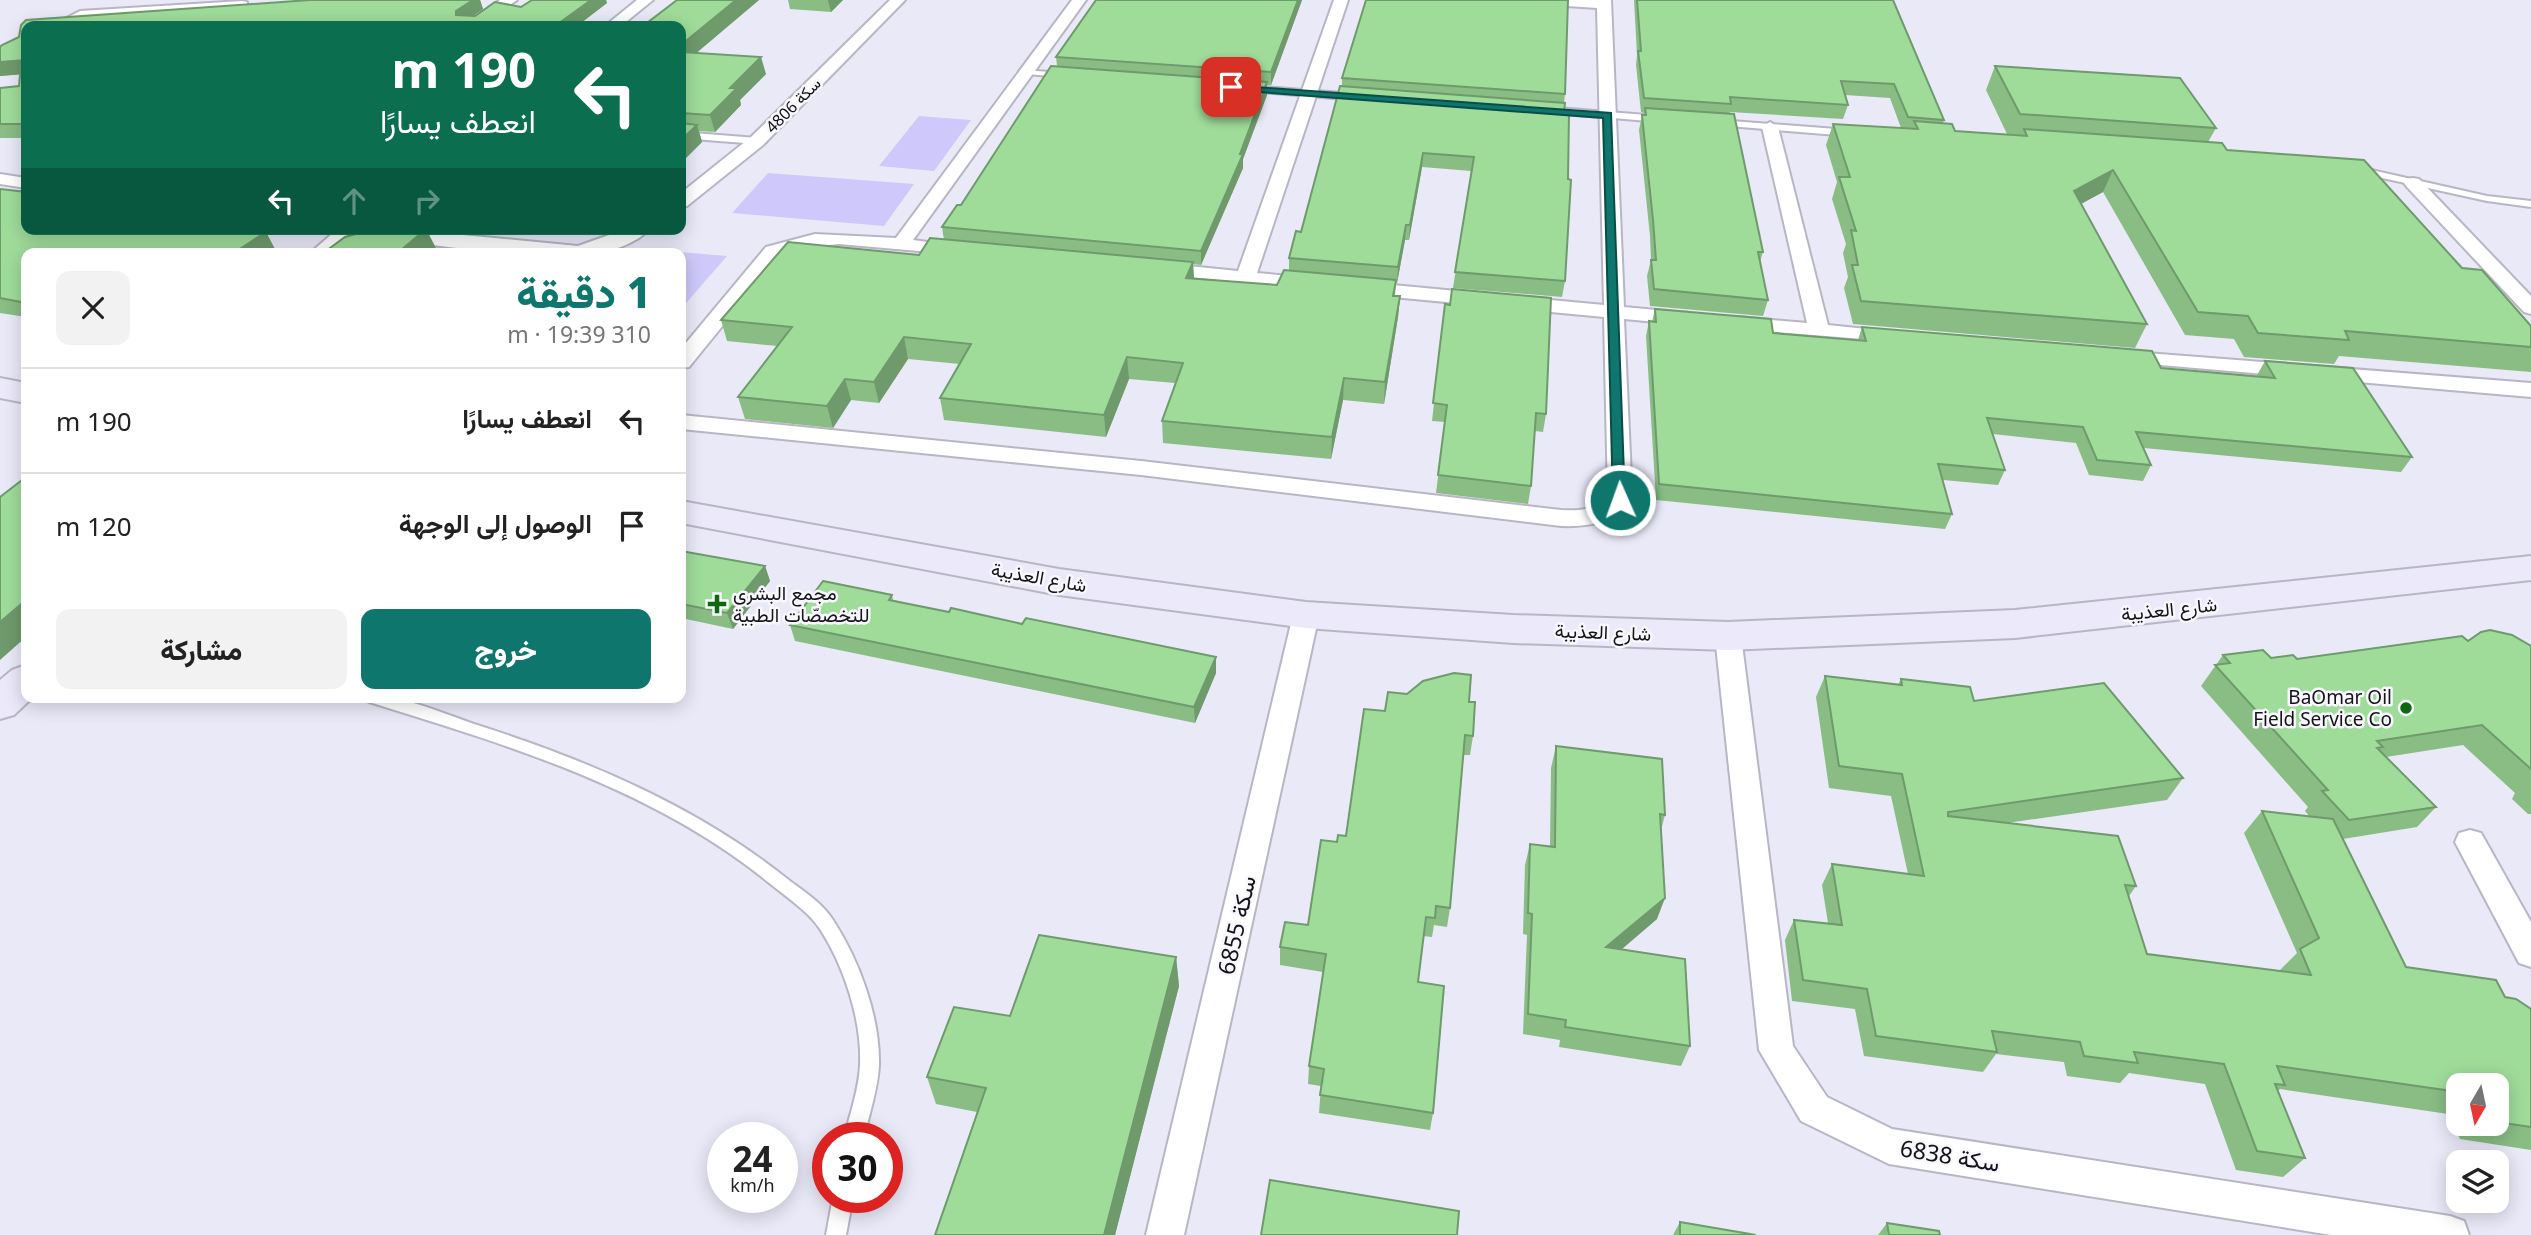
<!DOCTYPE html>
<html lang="ar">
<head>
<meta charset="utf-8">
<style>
  body { margin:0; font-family:"Noto Sans",Vazirmatn,sans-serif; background:#f2f2f2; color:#222; direction:rtl; height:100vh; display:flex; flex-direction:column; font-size:26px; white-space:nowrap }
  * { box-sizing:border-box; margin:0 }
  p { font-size:23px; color:#767676 }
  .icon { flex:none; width:38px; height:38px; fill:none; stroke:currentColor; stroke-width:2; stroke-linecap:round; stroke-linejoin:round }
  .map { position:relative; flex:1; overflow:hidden; direction:ltr }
  .drawer { position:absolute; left:21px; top:248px; width:665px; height:455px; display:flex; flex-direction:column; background:#fff; border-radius:14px; box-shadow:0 4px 18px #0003; direction:rtl }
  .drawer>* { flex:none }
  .guide { position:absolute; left:21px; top:21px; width:665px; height:214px; border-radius:14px; box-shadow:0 4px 18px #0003; direction:rtl; background:#0b6e4f; color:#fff; overflow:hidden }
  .needle { width:46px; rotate:189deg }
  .fabs { position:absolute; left:2446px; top:1073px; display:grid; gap:14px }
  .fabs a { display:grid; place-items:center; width:63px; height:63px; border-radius:14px; background:#fff; box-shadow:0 4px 18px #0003; font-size:35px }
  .speed { position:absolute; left:707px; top:1122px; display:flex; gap:14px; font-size:35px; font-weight:700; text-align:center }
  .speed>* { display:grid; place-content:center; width:91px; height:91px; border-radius:50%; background:#fff; box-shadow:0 4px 18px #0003; line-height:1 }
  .speed small { font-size:18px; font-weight:400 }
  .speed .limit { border:10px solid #d22; background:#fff; color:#111 }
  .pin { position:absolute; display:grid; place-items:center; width:60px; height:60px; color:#fff; margin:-30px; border-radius:14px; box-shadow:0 4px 10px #0006 }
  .me { position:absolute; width:77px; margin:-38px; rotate:358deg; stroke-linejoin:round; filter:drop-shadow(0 0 5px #0008) }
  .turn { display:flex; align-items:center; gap:24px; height:147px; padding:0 35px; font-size:32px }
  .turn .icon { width:91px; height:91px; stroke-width:2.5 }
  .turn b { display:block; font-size:49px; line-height:60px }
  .lanes { display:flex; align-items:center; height:66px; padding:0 35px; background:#0003; justify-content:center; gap:35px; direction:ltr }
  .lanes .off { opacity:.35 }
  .round { display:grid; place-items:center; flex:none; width:74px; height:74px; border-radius:14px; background:#f2f2f2 }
  .headline { display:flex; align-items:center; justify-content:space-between; height:119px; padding:0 35px }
  h1 { font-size:42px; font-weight:800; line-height:52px; color:#0f766e }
  .button { display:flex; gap:14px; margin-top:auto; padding:14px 35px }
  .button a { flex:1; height:80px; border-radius:14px; background:#0f766e; color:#fff; font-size:28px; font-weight:800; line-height:80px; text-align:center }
  .button a+a { background:#f2f2f2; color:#222 }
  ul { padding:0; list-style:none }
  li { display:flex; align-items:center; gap:21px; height:105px; padding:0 35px; border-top:2px solid #e0e0e0 }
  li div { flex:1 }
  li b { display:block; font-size:26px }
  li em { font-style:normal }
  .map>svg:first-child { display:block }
</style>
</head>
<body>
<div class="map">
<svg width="2531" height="1235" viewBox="0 0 2531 1235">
  <rect width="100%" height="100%" fill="#eae9f8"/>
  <!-- green -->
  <g fill="#cec9fa">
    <path d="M919 116 971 120 934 171 879 166Z"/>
    <path d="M768 173 914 184 884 226 732 213Z"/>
    <path d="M668 251 727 256 681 309V254H665Z"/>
  </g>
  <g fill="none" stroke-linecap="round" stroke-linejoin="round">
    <!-- lane casing -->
    <g stroke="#b8b6c5" stroke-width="4">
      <g id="lane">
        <path d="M1023 70 1063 73 1067 75 1063 77 1026 74 1022 72Z"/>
        <path d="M1251 86 1357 94 1361 97 1357 100 1248 91V87Z"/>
        <path d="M1544 107 1660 116 1664 119 1660 122 1541 112V108Z"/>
        <path d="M1719 120 1849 130 1853 133 1849 136 1716 125 1715 123Z"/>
        <path d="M681 132 757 138 762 141 757 144 681 138Z"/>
        <path d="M2358 167 2487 196 2531 201V207L2487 201 2355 172V168Z"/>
        <path d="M367 698C375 698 385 697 393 698 420 703 448 715 474 724 587 760 697 806 790 881 805 892 823 904 833 920 859 960 880 1016 879 1065 878 1089 869 1114 864 1138H844C850 1114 859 1089 860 1065 862 1020 844 966 820 929 807 910 785 896 768 882 654 789 508 745 369 702Z"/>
        <path d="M833 1197H853L846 1235H826Z"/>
      </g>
    </g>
    <!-- street casing -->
    <g stroke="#b8b6c5" stroke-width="4">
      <g id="street">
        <path d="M500 0H517L480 26H463Z"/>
        <path d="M637 0H653L621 26H605Z"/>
        <path d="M890 0H905L763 145 687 206 681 207V193L751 137Z"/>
        <path d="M1072 0H1086L913 240 964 247 967 251 964 255 839 244 797 249 780 255 689 367 681 368V349L766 247 815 234 896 238Z"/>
        <path d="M1334 0H1348L1257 273 1313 278 1323 284 1313 290 1152 273 1149 269 1159 263 1238 271Z"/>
        <path d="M1529 0H1611L1624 307 1689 313 1699 319 1689 325 1624 319 1632 500C1617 523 1587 527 1561 526L1141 475 681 429V415L1141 461 1561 510C1580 511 1593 510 1608 498L1604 317 1361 294 1351 288 1361 282 1604 305 1597 8 1536 4Z"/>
        <path d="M242 1 247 2V8L83 19 69 26H51L80 11Z"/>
        <path d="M1770 122 1778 127 1828 325 1895 332 1902 334 1905 338 1902 342 1738 329 1728 323 1738 317 1807 323 1762 127Z"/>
        <path d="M0 174 26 178V188L0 184Z"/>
        <path d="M2413 178 2419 179 2531 296V314L2524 312 2407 187 2404 183 2407 179Z"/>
        <path d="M330 229H400L578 246 626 229H649C638 243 608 253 590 254 512 259 430 243 352 236L330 254H309L333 233Z"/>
        <path d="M2121 351 2531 383V397L2114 361 2110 357 2114 353Z"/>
        <path d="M1306 606 1315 609 1319 615 1184 1235H1146L1293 615 1297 609Z"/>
        <path d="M1728 627 1737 629 1741 636 1793 1046 1827 1097 1892 1129 2450 1216 2464 1221 2469 1235H2331L1889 1164 1801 1121 1759 1050 1715 636 1719 629Z"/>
        <path d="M2470 830 2481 833 2531 922V967L2519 963 2455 842 2459 833Z"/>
      </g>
    </g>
    <!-- secondary casing -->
    <g stroke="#b8b6c5" stroke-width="4">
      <g id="secondary">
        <path d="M0 378 26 383V403L0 398Z"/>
        <path d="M681 501 1059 569 1306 602 1513 615 1728 622 2015 610 2531 556V580L2015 638 1728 650 1513 643 1306 628 1059 595 681 523Z"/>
        <path d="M26 665V698H32L14 715 0 719V680L12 670Z"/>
      </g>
    </g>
    <!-- lane -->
    <use href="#lane" fill="#fff" fill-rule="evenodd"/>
    <!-- street -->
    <use href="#street" fill="#fff" fill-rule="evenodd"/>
    <!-- secondary -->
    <use href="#secondary" fill="#ebe9fa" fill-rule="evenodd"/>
  </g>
  <!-- wall -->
  <g fill="#89bd84" fill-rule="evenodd">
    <path d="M310 0H480L483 9 473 16H475L495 2 521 7 532 0H606L607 3 577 26H26V138H0V88L19 86 21 74 0 76V47L2 45 19 37 21 25 26 20Z"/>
    <path d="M677 0H759L696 53 766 74 740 100 741 105 715 132 699 131 702 142 681 163V26Z"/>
    <path d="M788 0H843L831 12 790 9Z"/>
    <path d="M1096 0H1302L1271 85H1267V95L1243 159V168L1201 265 1193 264 1194 278 1277 285 1289 270V258L1301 232 1342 86V78L1565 94 1564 103 1565 281 1562 297 1453 288 1471 171 1422 167 1409 240H1405L1397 283H1396L1395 296H1400L1398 317 1384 404 1343 400 1331 459 1163 443 1162 421 1175 383 1129 379 1106 437 944 420 940 398 960 364 908 359 879 403 851 400 833 428 745 419 738 397 777 346 727 341 721 320 919 255 944 240 942 227 961 205 1057 66 1056 57Z"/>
    <path d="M1634 0H1893L1944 120 1943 123 1955 131 2007 134 1986 90 1995 66 2216 128 2208 142 2227 150 2462 268 2531 326V372L2339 356 2334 364 2244 357 2234 339 2185 335 2103 192 2081 204 2147 324 2135 348 1853 324 1844 288 1848 277 1843 253 1846 244 1832 199 1837 182 1826 145 1833 124 1901 128 1890 98 1845 95 1848 105 1843 119 1730 112 1729 114 1763 252 1760 262 1768 300 1763 316 1650 306 1647 276 1651 260 1650 236 1639 130 1642 115H1644V113L1641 112 1636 65 1637 55Z"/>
    <path d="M0 189 26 229 275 249 267 254H26V317L0 313Z"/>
    <path d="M1445 304 1546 414 1543 432 1535 431 1531 486 1528 504 1436 493 1445 422 1432 421Z"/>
    <path d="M1655 309 1773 333 1858 340 1862 327 2161 368 2256 377 2265 361 2412 457 2401 472 2144 448 2151 465 2143 481 2089 475 2076 443 1993 434 2005 470 1998 485 1943 480 1952 514 1945 529 1656 500 1646 336 1649 321 1652 322Z"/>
    <path d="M681 551 765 566 770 581 733 629 681 618Z"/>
    <path d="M892 595 893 600 1216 673 1195 723 795 641 790 625Z"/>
    <path d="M2468 641 2531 646V814H2528L2512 799 2515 793 2463 745 2386 757 2436 807 2417 827 2343 839 2406 967 2505 997 2531 1009V1150L2460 1139 2448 1114 2280 1089 2278 1091 2305 1158 2283 1177 2236 1170 2205 1084 2129 1073 2120 1083 2067 1076 2064 1062 1996 1054 1983 1072 1864 1056 1855 1009 1792 1001 1785 940 1794 920 1828 923 1822 885 1832 864 1908 874 1891 796 1829 788 1816 697 1825 676 1898 685 1901 679 1974 701 2183 778 2167 800 2007 823 2136 886 2129 896 2147 954 2281 971 2280 970 2297 953 2244 833 2262 811 2310 817 2305 811 2308 807 2201 686 2223 655 2297 659ZM2459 1085H2497V1124H2459Z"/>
    <path d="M1407 694 1469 702 1473 736 1470 755H1463L1450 908 1447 927 1434 925 1432 937 1423 936 1418 982 1433 1113 1430 1130 1319 1113 1321 1086 1308 1084 1309 1066 1323 972 1280 965V947L1308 925 1337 842 1346 836 1385 711Z"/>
    <path d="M1556 746 1665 815 1661 830 1657 919 1621 949 1690 1046 1681 1066 1559 1047 1560 1040 1523 1034 1527 935 1523 934 1525 865 1530 844 1550 846 1551 768Z"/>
    <path d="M1176 957 1179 986 1115 1235H935L977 1112 936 1104 927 1077 1010 1016Z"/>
    <path d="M1680 1222V1235H1673Z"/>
    <path d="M1887 1223 1940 1235H1878Z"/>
  </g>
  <!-- shaded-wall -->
  <g fill="#6f9a6c">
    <path d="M473 0H480L483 9 461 24 456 15V11Z"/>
    <path d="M591 0H606L607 3 577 26H555Z"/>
    <path d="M736 0H759L681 66V45Z"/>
    <path d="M828 0H843L831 12Z"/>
    <path d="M1298 0H1302L1271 85V72Z"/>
    <path d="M761 57 766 74 740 100 741 105 715 132 710 115 730 88Z"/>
    <path d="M26 60V74L0 76V62Z"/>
    <path d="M1267 82V95L1243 159V168L1201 265V251Z"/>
    <path d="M697 125 702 142 681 163V140Z"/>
    <path d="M1423 153 1422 167 1409 240 1410 225Z"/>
    <path d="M2113 170 2103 192 2064 213 2074 191Z"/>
    <path d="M1406 225 1405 240 1397 283 1398 267Z"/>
    <path d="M426 229 436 248 429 254 400 251Z"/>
    <path d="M266 232 275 249 267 254H232Z"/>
    <path d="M1193 262 1194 283 1186 278Z"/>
    <path d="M1400 296 1398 317 1384 404 1385 382Z"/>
    <path d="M904 337 908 359 879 403 874 382Z"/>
    <path d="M1127 357 1129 379 1106 437 1104 415Z"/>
    <path d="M1344 378 1343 400 1331 459 1332 437Z"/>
    <path d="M845 379 851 400 833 428 827 406Z"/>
    <path d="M765 566 770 581 733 629 727 613Z"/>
    <path d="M26 600V637L0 660V622Z"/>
    <path d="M1216 657V673L1195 723 1194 707Z"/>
    <path d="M1665 898 1657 919 1600 968 1606 947Z"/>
    <path d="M1176 957 1179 986 1115 1235H1104Z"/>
  </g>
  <!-- building -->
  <g fill="#9fdc9a" stroke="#6f9a6c" stroke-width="2">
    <path d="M310 0H473L456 11V15L475 16 495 2 521 7 532 0H591L555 26H26V60L0 62V47L2 45 19 37 21 25 26 20Z"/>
    <path d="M677 0H736L681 45V26H643Z"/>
    <path d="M1096 0H1298L1271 72 1056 57Z"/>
    <path d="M1366 0H1568L1565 94 1342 78Z"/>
    <path d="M1637 0H1893L1944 120 1908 117 1894 84 1841 81 1848 105 1730 97 1731 104 1644 98 1638 51H1641Z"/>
    <path d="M681 52 761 57 730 88H737L710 115 681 113Z"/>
    <path d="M1051 66 1267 82 1240 154H1243L1201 251 942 227 957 205H961Z"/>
    <path d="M1995 66 2180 78 2216 128 2020 114Z"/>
    <path d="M26 71V124H0V88L19 86 20 75Z"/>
    <path d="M1340 86 1565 103 1564 112 1569 113 1568 179 1571 180 1565 281 1455 272 1474 157 1423 153 1410 225H1406L1398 267 1289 258 1296 231 1301 232Z"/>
    <path d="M1645 108 1734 114 1763 252H1758L1768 300 1654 289 1651 260H1656L1653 220 1642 115H1646Z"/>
    <path d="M1914 121 1952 124 1955 131 2027 136 2024 129 2222 143 2227 150 2364 160 2462 268 2482 270 2531 326V347L2345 331 2349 340 2258 333 2248 316 2198 312 2113 170 2074 191 2147 324 1861 301 1852 265H1858L1851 230 1856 231 1839 177H1850L1833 124 1918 129Z"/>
    <path d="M681 123 697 125 681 140Z"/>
    <path d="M0 189 26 192V229H246L266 232 232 254H26V303L0 298Z"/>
    <path d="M374 229H426L400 251 437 254H322L345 237Z"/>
    <path d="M930 238 1193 262 1186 278 1277 285 1284 270 1396 280 1393 296H1400L1385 382 1344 378 1332 437 1162 421 1183 363 1127 357 1104 415 940 398 971 344 904 337 874 382 845 379 827 406 738 397 792 327 721 320 788 242 919 255Z"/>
    <path d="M1452 289 1551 298 1546 414 1536 413 1531 486 1438 475 1447 405 1433 403 1445 304 1450 305Z"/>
    <path d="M1655 309 1771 319 1773 333 1866 341 1862 327 2152 351 2161 368 2275 378 2265 361 2353 368 2412 457 2136 432 2151 465 2097 460 2083 427 1987 418 2005 470 1938 464 1952 514 1659 484 1649 321 1656 322Z"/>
    <path d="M26 477V600L0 622V497Z"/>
    <path d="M681 551 765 566 727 613 681 604Z"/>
    <path d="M823 581 892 595 889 600 949 612 951 608 1022 624 1026 618 1216 657 1194 707 790 625Z"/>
    <path d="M2490 630 2512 635 2531 646V769L2482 725 2377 741 2383 747 2377 748 2436 807 2349 820 2322 791 2328 790 2215 665 2230 663 2223 655 2263 650 2271 658 2293 655 2297 659 2462 636 2468 641 2481 632Z"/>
    <path d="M1454 673 1471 675 1469 702H1475L1473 736 1465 735 1450 908 1436 906 1435 918 1426 917 1418 982 1444 986 1433 1113 1320 1095 1324 1069 1309 1066 1326 954 1280 947 1285 922 1308 925 1321 840 1337 842 1338 835 1346 836 1364 709 1385 711 1388 692 1407 694 1423 681Z"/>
    <path d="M1825 676 1902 685 1901 679 1970 687 1974 701 2104 683 2183 778 1948 812V816L2118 836 2136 886 2125 885 2147 954 2311 975 2300 949 2319 938 2262 811 2333 819 2406 967 2496 980 2505 997 2516 999 2531 1009V1127L2497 1122V1085H2459V1092L2277 1066 2285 1085 2275 1084 2305 1158 2257 1151 2224 1064 2134 1052 2138 1063 2084 1056 2080 1042 1992 1031 1997 1052 1876 1036 1867 989 1803 980 1794 920 1842 925 1832 864 1924 876 1902 774 1839 766Z"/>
    <path d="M1556 746 1662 759 1665 815 1660 814 1665 898 1606 947 1685 959 1690 1046 1565 1027 1566 1020 1528 1014 1532 914 1528 913 1530 844 1555 847Z"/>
    <path d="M1039 935 1176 957 1104 1235H935L986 1088 927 1077 954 1007 1010 1016Z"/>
    <path d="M1270 1180 1459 1211 1457 1235H1261Z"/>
    <path d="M1680 1222 1756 1235H1680Z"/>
    <path d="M1887 1223 1939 1231 1940 1235H1889Z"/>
  </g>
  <!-- route -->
  <path fill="#0f766e" stroke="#0a4d48" stroke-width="2" d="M1228 85 1611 113 1625 503H1615L1613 500 1603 118 1231 90Z"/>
  <!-- markers -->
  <g fill="#0d680f" stroke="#f8f7fd" stroke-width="2.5">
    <path d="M713.5 593.5h7v7h7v7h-7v7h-7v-7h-7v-7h7z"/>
    <circle cx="2406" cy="708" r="7"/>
  </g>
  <g text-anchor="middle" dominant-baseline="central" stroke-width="5" stroke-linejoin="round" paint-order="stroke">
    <!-- far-street labels -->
    <g font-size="16" fill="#131318" stroke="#f8f7fd">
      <text transform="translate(793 105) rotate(-45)">سكة 4806</text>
    </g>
    <!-- street labels -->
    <g font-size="19" fill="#131318" stroke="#f8f7fd">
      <text transform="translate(1039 577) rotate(10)">شارع العذيبة</text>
      <text transform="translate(2169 609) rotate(-6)">شارع العذيبة</text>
      <text transform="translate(1603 632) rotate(2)">شارع العذيبة</text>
    </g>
    <!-- poi labels -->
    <g font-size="19" fill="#131318" stroke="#f8f7fd" text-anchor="start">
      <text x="733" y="593">مجمع البشرى<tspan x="733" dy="22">للتخصصّات الطبية</tspan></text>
      <text x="2392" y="697" text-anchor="end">BaOmar Oil<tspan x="2392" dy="22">Field Service Co</tspan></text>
    </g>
    <!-- near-street labels -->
    <g font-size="23" fill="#131318" stroke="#f8f7fd">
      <text transform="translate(1236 925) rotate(-77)">سكة 6855</text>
      <text transform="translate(1950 1155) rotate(9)">سكة 6838</text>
    </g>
  </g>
</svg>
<div class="fabs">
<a><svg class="needle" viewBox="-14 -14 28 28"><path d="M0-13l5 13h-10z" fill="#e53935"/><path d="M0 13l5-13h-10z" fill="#767676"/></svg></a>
<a><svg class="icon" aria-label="layers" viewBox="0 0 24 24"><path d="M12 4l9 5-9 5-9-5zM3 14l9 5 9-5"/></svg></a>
</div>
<div class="speed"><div>24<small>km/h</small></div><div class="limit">30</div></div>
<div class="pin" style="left:1231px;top:87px;background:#d93025"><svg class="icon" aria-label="arrive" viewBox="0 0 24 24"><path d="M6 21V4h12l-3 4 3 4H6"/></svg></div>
<svg class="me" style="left:1620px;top:500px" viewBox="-20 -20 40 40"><circle r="17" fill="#0f766e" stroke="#fff" stroke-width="3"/><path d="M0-11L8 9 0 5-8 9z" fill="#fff"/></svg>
<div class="guide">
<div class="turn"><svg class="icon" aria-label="left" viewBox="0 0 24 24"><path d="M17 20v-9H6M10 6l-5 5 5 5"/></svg><div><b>190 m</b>انعطف يسارًا</div></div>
<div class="lanes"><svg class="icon" aria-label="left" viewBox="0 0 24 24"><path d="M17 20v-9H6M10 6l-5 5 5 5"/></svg><svg class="icon off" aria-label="ahead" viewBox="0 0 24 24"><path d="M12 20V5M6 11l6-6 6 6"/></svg><svg class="icon off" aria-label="right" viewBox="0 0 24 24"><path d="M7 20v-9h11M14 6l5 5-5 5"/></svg></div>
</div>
<section class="drawer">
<div class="headline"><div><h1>1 دقيقة</h1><p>310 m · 19:39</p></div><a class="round"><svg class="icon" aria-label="close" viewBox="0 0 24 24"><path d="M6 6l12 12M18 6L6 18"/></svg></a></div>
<ul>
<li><svg class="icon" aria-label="left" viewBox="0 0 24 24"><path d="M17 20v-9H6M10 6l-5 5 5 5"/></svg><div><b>انعطف يسارًا</b></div><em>190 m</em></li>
<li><svg class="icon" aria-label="arrive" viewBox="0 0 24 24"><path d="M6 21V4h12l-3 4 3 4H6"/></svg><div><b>الوصول إلى الوجهة</b></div><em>120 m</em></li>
</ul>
<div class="button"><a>خروج</a><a>مشاركة</a></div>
</section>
</div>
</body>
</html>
